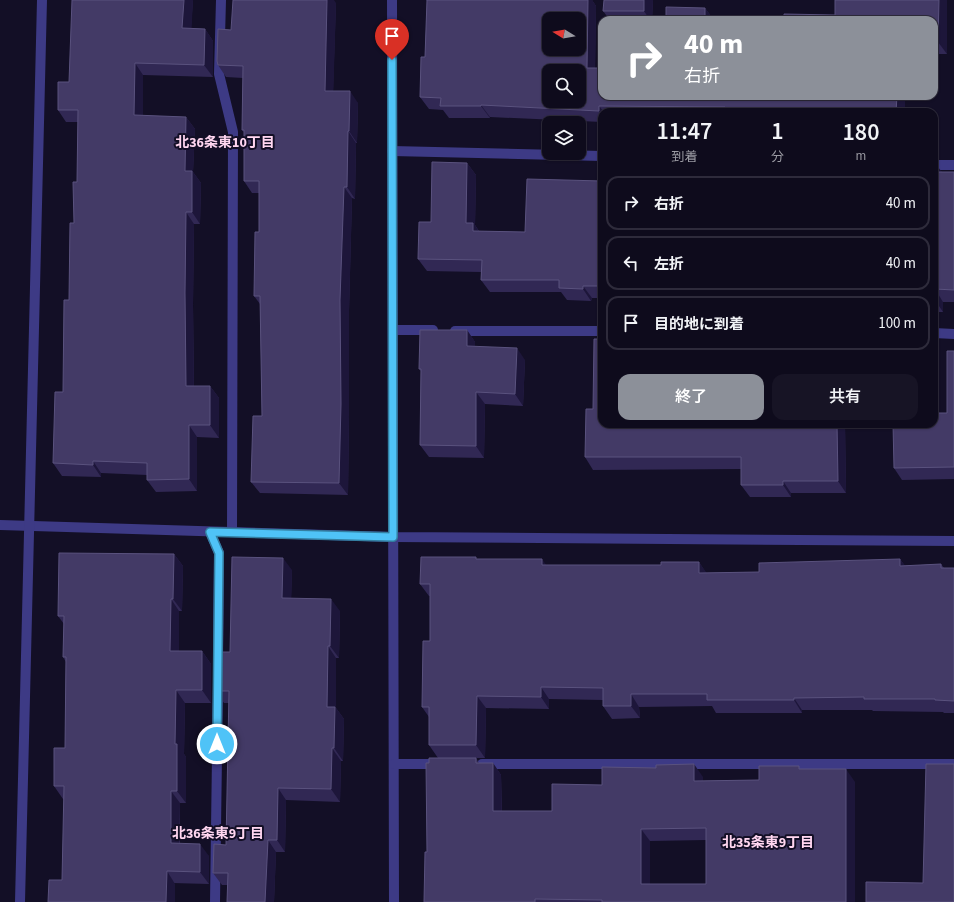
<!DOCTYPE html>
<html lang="ja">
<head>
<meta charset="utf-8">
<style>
  body { margin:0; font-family:"Source Sans 3","Noto Sans JP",sans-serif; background:#171425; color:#f1f3f6; height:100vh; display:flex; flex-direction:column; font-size:15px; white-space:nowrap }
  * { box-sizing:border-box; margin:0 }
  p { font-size:13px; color:#9b9ba3 }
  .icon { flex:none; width:22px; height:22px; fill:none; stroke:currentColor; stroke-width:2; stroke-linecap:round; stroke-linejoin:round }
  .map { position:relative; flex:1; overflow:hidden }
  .details { position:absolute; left:598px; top:108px; width:340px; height:320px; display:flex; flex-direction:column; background:#0e0b1c; border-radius:12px; box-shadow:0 1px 3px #0004,0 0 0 1px #2e2b3b }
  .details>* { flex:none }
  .guide { position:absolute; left:598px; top:16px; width:340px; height:84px; border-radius:12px; box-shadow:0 1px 3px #0004,0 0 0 1px #2e2b3b; background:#8c9099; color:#fff; overflow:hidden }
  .needle { width:26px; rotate:281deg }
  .fabs { position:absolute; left:542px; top:12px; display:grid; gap:8px }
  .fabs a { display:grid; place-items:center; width:44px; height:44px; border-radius:8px; background:#0e0b1c; box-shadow:0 1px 3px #0004,0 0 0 1px #2e2b3b; font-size:20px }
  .pin { position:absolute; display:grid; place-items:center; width:34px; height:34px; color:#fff; margin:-41px -17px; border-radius:50% 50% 50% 0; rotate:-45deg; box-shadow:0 0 4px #0007 }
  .pin .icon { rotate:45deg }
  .me { position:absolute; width:44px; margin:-22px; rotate:0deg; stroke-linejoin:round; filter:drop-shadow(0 0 3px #0008) }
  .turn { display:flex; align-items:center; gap:14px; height:84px; padding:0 20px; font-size:18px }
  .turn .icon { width:52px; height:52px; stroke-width:2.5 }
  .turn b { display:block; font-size:28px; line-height:34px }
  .eta { display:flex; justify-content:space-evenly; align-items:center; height:68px; text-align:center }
  .eta b { font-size:24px; font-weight:600; line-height:28px }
  .button { display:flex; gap:8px; margin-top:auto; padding:8px 20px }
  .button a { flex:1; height:46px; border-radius:12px; background:#8c9099; color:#fff; font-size:16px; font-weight:600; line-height:46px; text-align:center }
  .button a+a { background:#171425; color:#f1f3f6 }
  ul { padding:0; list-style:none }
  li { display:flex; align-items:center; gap:12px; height:54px; margin:0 8px 6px; padding:0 12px; border:2px solid #2e2b3b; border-radius:12px }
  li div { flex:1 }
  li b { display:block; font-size:15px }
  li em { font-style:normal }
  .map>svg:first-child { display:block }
</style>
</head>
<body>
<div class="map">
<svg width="954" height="902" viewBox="0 0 954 902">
  <rect width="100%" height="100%" fill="#130f26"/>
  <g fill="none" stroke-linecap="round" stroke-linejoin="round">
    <!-- minor -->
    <g stroke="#3d3a85" stroke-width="10">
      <path d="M221 0 219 74 233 132 232 532"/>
      <path d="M392 0 394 902"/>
      <path d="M392 151 602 156"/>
      <path d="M934 165H954"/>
      <path d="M393 330H433"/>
      <path d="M455 331H602"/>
      <path d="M934 333 954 334"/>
      <path d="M0 525 393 537 954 541"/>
      <path d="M210 532 219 553 218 664"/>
      <path d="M394 764H440"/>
      <path d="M482 764H954"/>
      <path d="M20 902 42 0"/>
      <path d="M215 902 218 682"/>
    </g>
  </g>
  <!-- wall -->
  <g fill="#312854" fill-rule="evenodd">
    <path d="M193 0 191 28 205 29 213 41V77L143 75V116L186 117 195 129 193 172 201 183 200 224H194L193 305 194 386H210L219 398V438L197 437V491L156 492 147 480V475L101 473V477L62 476 53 463 63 392 74 223 77 182 78 122H66L58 110 69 82Z"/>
    <path d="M426 0H592L596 6 595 68 602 96H905V112H602V122L490 117V118H449L443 110 429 109 420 97 425 57 427 1Z"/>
    <path d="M604 0H653L652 20H610L603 11Z"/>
    <path d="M947 0V54H934V20H666L705 8 711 16 784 17 835 15Z"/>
    <path d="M336 3 333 91 358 103 357 143H356L355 199 352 198 349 312V416L348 495 260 493 251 482 262 416 260 304 254 296 259 232V193H252L244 181V132L242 130 243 78 226 77 218 65 231 30Z"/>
    <path d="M467 163 476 175 475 225 479 231 525 232 602 181V298H592L591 301 567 300 561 292H490L481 280V272L427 271 418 259 431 222Z"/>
    <path d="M934 167 942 172H954V302H943V312H934Z"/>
    <path d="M467 330 475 342V346L525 360 523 406 485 404 484 458 429 457 420 445 421 371 419 369Z"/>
    <path d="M954 351V479L902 480 894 468 947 413Z"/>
    <path d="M593 409 602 424H845L846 493H791V497H750L741 485V469L593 470 585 457Z"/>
    <path d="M174 554 183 566 182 611H179V651H202L211 664V703H185L184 754 186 757V803H180V843L209 856V884L62 880 64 799H63L54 786 65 748 66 662 63 657 64 624 58 616Z"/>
    <path d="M478 559 547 565H661L699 562 706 573 759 572 900 559 905 566 941 564 944 568H954V713H944L943 712 873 711 872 710H802V713H716L712 706 639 707 640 718 612 719 603 706V700L549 699V709L486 708 485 758H438L429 745V717L422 707 430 641V596H429L420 584Z"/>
    <path d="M292 570 291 599 340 611 339 658H336V708L344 719 343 761H341L340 802 286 800 285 852H276L274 902H227V885H222L213 873 226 845 229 703H224L215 691 230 652Z"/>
    <path d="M476 758 479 763H493L501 775 502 811H552L602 785 703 777V781L759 780 801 769 855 782V902H424L427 852ZM706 840V884H650V841Z"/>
  </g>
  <!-- shaded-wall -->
  <g fill="#1d163a">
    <path d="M184 0H193L191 40 182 28Z"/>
    <path d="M327 0H334L336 3 333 103 325 91Z"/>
    <path d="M588 0H592L596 6 595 80 587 68Z"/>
    <path d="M644 0H653L652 20H650L644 11Z"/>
    <path d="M939 0H947V54L938 42Z"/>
    <path d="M705 8 714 20 705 16Z"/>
    <path d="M205 29 213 41V77L204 65Z"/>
    <path d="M135 63 143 75V128L134 115Z"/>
    <path d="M350 91 358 103 357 143 349 131Z"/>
    <path d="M897 96H905V112H896Z"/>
    <path d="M481 105 490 117V118L481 106Z"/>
    <path d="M599 106 604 112H602V115L599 111Z"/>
    <path d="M186 117 195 129 193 172 201 183 200 224 192 212 185 171Z"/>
    <path d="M348 131 356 143 355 199 347 187Z"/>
    <path d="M467 163 476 175 475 225 481 235V243L466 223Z"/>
    <path d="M938 167 947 179 938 172Z"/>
    <path d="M344 187 352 198 349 312V416L348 495 339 483 340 300Z"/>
    <path d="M186 212 194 224 193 305 194 398 186 386 185 293Z"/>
    <path d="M583 286 592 298 591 301 583 289Z"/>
    <path d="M935 289 943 302V312L935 300Z"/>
    <path d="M467 330 475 342V358L467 346Z"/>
    <path d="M517 348 525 360 523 406 515 394Z"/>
    <path d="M210 386 219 398V438L210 425Z"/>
    <path d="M476 392 485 404 484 458 476 446Z"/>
    <path d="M837 424H845L846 493 838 481Z"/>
    <path d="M189 425 197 437V491L189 479Z"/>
    <path d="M93 461 101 473V477L93 465Z"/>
    <path d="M783 481 791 493V497L783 485Z"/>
    <path d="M174 554 183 566 182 611 173 599Z"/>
    <path d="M283 558 292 570 291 611 282 598Z"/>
    <path d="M542 559 551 572 542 565Z"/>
    <path d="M900 559 909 571 900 566Z"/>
    <path d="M699 562 708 575 699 573Z"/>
    <path d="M171 599 179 611V664L170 651Z"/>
    <path d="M331 599 340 611 339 658 330 646Z"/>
    <path d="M328 646 336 658V708L344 719 343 761 334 748 327 707Z"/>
    <path d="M202 651 211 664V703L202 690Z"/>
    <path d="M541 687 549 699V709L541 697Z"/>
    <path d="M176 690 185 703 184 754 186 757V803L177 791 175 744Z"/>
    <path d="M631 694 639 707 640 718 631 706Z"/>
    <path d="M477 696 486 708 485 758 476 745Z"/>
    <path d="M794 698 802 710V713L794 700Z"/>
    <path d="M332 748 341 761 340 802 331 789Z"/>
    <path d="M493 763 501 775 502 823 493 811Z"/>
    <path d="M694 764 703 777V793L694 781Z"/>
    <path d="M846 769 855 782V902H846Z"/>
    <path d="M278 788 286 800 285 852 277 840Z"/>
    <path d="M171 791 180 803 179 856 171 843Z"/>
    <path d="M641 829 650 841V897L641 884Z"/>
    <path d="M268 840 276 852 274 902H265Z"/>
    <path d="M200 844 209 856V884L200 872Z"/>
    <path d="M167 871 175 884V902H166Z"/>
  </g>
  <!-- building -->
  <g fill="#433a66" stroke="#5a527e" fill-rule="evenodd">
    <path d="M72 0H184L182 28 205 29 204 65 135 63 134 115 186 117 185 171H192V212H186L185 293 186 386H210V425H189V479L147 480V463L93 461V465L53 463 55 392H63L64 300H69L70 223H74L73 182H77L78 110H58V82H69Z"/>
    <path d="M233 0H327L325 91H350L349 131H348L347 187H344L340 300 341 404 339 483 251 482 253 416H262L260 296H254L255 232H259V181H244V130H242L243 66 218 65 217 61 218 29 231 30Z"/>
    <path d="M427 0H588L587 68H602V96H897L896 112 822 111V112H725V107L599 106V111L481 105V106H440L441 98 420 97 421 57H425ZM549 19H579V49H549ZM549 71H579V101H549Z"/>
    <path d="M604 0H644V11H603Z"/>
    <path d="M835 0H939L938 42H934V20H666V7L705 8V16L784 17V14L835 15Z"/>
    <path d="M432 162 467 163 466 223H473V231L525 232 527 179 602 181V286H583V289L559 288V280H481L482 260 418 259 419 222H431Z"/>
    <path d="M934 167H938V172H954V290L935 289V300H934Z"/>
    <path d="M420 330H467V346L517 348 515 394 476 392V446L420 445 421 369H419Z"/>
    <path d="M594 339H602V424H837L838 481H783V485H741V457H585L586 409H593Z"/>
    <path d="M947 351H954V467L894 468 893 424H934V413H947Z"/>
    <path d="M59 553 174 554 173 599H171L170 651H202V690H176L175 744H177V791H171V843L200 844V872L167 871 166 902H48L49 880H62L64 786H54V748H65L66 657H63L64 616H58Z"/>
    <path d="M232 557 283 558 282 598 331 599 330 646H328L327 707H335L334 748H332L331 789 278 788 277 840H268L265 902H227L228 873H213L214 844 226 845 229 691H215L216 652H230Z"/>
    <path d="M421 557H476V559H542V565H661V562H699V573L759 572V563L900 559V566L941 564V568H954V701L935 700V699H864V697L794 698V700H707V694H631V706H603V688L541 687V697L477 696 476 745H429V707H422L423 641H430V584H420Z"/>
    <path d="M429 758H476V763H493V811H552V784L602 785V767L656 768V765L694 764V781L759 780V766H799V769H846V902H602V900L535 899V902H424L425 852H427L426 763H429ZM706 828V884H641V829Z"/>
    <path d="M926 764H954V902H866V882L923 883Z"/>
  </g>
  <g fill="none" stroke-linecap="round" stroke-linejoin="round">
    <!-- route casing -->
    <g stroke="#337fa1" stroke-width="10">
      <path id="route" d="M217 744 219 553 210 532 393 537 392 60"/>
    </g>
    <!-- route -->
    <use href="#route" stroke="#4fc3f7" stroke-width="7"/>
  </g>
  <g text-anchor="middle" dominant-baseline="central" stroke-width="4" stroke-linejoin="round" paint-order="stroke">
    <!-- neighbourhood labels -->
    <g font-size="14" font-weight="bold" fill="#ffd6f0" stroke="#130f26">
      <text x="225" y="143">北36条東10丁目</text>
      <text x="218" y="834">北36条東9丁目</text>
      <text x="768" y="843">北35条東9丁目</text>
    </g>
  </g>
</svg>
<div class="fabs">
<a><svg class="needle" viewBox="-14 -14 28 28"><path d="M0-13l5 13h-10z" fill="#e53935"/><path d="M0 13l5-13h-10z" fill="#9b9ba3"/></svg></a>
<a><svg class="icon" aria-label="search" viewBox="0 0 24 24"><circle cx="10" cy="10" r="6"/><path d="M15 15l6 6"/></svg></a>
<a><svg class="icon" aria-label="layers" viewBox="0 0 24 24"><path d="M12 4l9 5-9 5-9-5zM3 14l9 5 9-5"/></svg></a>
</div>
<div class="pin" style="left:392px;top:60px;background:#d93025"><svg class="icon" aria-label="arrive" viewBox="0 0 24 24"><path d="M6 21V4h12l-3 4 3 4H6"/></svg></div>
<svg class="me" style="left:217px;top:744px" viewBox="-20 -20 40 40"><circle r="17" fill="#4fc3f7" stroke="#fff" stroke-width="3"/><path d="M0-11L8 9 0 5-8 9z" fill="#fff"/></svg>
<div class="guide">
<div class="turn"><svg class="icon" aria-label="right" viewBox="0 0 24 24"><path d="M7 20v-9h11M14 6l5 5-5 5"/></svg><div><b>40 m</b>右折</div></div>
</div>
<section class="details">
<div class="eta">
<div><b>11:47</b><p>到着</p></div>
<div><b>1</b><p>分</p></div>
<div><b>180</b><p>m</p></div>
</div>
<ul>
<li><svg class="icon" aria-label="right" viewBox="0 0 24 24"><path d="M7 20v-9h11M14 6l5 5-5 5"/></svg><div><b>右折</b></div><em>40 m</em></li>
<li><svg class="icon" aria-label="left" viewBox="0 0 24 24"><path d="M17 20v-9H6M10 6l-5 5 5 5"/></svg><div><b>左折</b></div><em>40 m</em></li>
<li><svg class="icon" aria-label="arrive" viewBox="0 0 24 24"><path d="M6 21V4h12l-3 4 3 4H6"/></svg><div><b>目的地に到着</b></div><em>100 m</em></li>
</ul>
<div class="button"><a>終了</a><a>共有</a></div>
</section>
</div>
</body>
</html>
